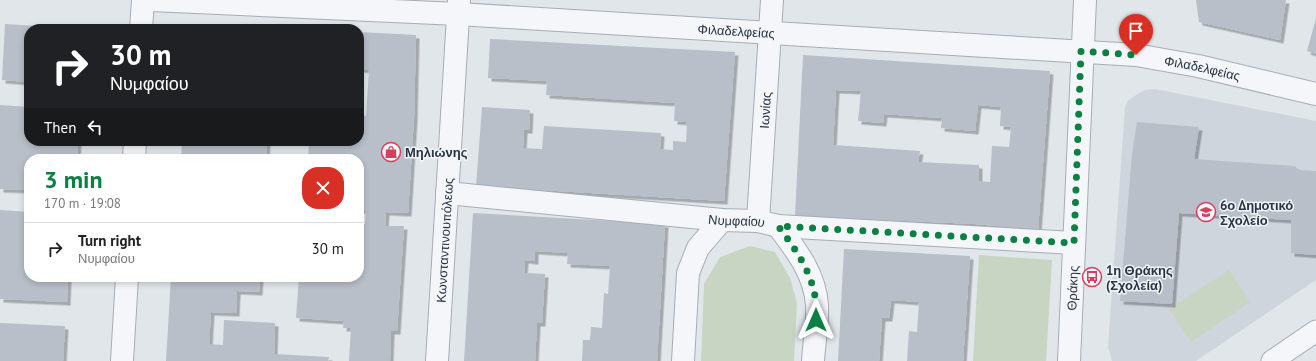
<!DOCTYPE html>
<html lang="en">
<head>
<meta charset="utf-8">
<style>
  body { margin:0; font-family:"PT Sans",sans-serif; background:#f6f6f6; color:#202124; height:100vh; display:flex; flex-direction:column; font-size:15px; white-space:nowrap }
  * { box-sizing:border-box; margin:0 }
  p { font-size:13px; color:#757577 }
  .icon { flex:none; width:22px; height:22px; fill:none; stroke:currentColor; stroke-width:2; stroke-linecap:round; stroke-linejoin:round }
  .map { position:relative; flex:1; overflow:hidden }
  .details { position:absolute; left:24px; top:154px; width:340px; height:128px; display:flex; flex-direction:column; background:#fff; border-radius:16px; box-shadow:0 2px 6px #0003 }
  .details>* { flex:none }
  .guide { position:absolute; left:24px; top:24px; width:340px; height:122px; border-radius:16px; box-shadow:0 2px 6px #0003; background:#202124; color:#fff; overflow:hidden }
  .pin { position:absolute; display:grid; place-items:center; width:34px; height:34px; color:#fff; margin:-41px -17px; border-radius:50% 50% 50% 0; rotate:-45deg; box-shadow:0 0 4px #0007 }
  .pin .icon { rotate:45deg }
  .me { position:absolute; width:44px; margin:-22px; rotate:0deg; stroke-linejoin:round; filter:drop-shadow(0 0 3px #0008) }
  .turn { display:flex; align-items:center; gap:14px; height:84px; padding:0 20px; font-size:18px }
  .turn .icon { width:52px; height:52px; stroke-width:2.5 }
  .turn b { display:block; font-size:28px; line-height:34px }
  .then { display:flex; align-items:center; height:38px; padding:0 20px; background:#0003; gap:8px; font-size:15px }
  .round { display:grid; place-items:center; flex:none; width:42px; height:42px; border-radius:16px; background:#f6f6f6 }
  .headline { display:flex; align-items:center; justify-content:space-between; height:68px; padding:0 20px }
  h1 { font-size:24px; font-weight:700; line-height:30px; color:#0b8043 }
  ul { padding:0; list-style:none }
  li { display:flex; align-items:center; gap:12px; height:52px; padding:0 20px; border-top:1px solid #e0e0e0 }
  li div { flex:1 }
  li b { display:block; font-size:15px }
  li em { font-style:normal }
  .map>svg:first-child { display:block }
</style>
</head>
<body>
<div class="map">
<svg width="1316" height="361" viewBox="0 0 1316 361">
  <defs>
    <filter id="shadow"><feDropShadow dx="3.5" dy="3.5" stdDeviation="0" flood-color="#0004"/></filter>
  </defs>
  <rect width="100%" height="100%" fill="#e1e6eb"/>
  <!-- built -->
  <path fill="#cfd5dd" d="M1155 89 1316 121V280L1196 361H1112L1108 347 1125 107 1128 101 1136 95 1145 90Z"/>
  <!-- green -->
  <g fill="#c8d5c2">
    <path d="M750 246 775 252 790 278 797 303 794 361H701L704 284 720 257Z"/>
    <path d="M979 255 1052 260 1046 361H973Z"/>
    <path d="M1229 270 1250 302 1191 342 1169 309Z"/>
  </g>
  <!-- building -->
  <g fill="#b8bfc9" fill-rule="evenodd" filter="url(#shadow)">
    <path d="M1196 0H1286L1280 40 1199 22Z"/>
    <path d="M1316 18V54L1307 51Z"/>
    <path d="M5 24 71 28V29H29V82L2 80Z"/>
    <path d="M359 32 416 35 414 118 408 213 386 212 385 226H404L397 331H391L390 361H349L351 328H343L344 321 296 318 299 277H359V224H365L366 211 359 210V159L308 158 309 141H359V115L366 116 369 70 359 69Z"/>
    <path d="M490 39 735 52 724 201 476 186 482 107 530 110 529 130H524L523 148 542 149 544 126 661 133 660 149 673 150V141L686 142 687 122 674 121 675 103 546 95 547 81 488 78Z"/>
    <path d="M803 55 1050 71 1038 230 975 224 795 216ZM836 90 861 91 858 121 883 123 884 114 942 118 941 128 975 131 978 105 1001 107 1000 126 1011 127 1009 147 992 146 990 182 979 181V165L918 162 920 151 833 145Z"/>
    <path d="M0 105 29 107V141H78L77 159H29V190L0 189Z"/>
    <path d="M1137 122 1199 127 1194 159 1295 166 1298 170 1316 171V255L1291 253V220L1179 213 1172 304 1120 301 1132 154Z"/>
    <path d="M182 141H267L266 159H181Z"/>
    <path d="M0 210 29 212V277H68L67 302 0 299Z"/>
    <path d="M473 213 665 224 657 361H582L583 340H590L591 327 602 328 604 293 608 294 610 266 567 264 568 253 535 251V261L525 260 524 273 545 274 542 323H537L535 361H464Z"/>
    <path d="M844 249 970 256 963 361H907L909 331 917 332 919 302 891 300 889 318H882L879 361H838Z"/>
    <path d="M171 277H260L259 292 237 291 236 313 211 312 209 344 223 345 224 320 275 323 274 354 329 357 328 361H166Z"/>
    <path d="M0 323 65 326 63 361H0Z"/>
  </g>
  <g fill="none" stroke-linecap="round" stroke-linejoin="round">
    <!-- pedestrian casing -->
    <g stroke="#a6adb6" stroke-width="23">
      <path id="pedestrian" d="M1272 361 1316 331"/>
    </g>
    <!-- minor casing -->
    <g stroke="#a6adb6" stroke-width="24">
      <g id="minor">
        <path id="s1" d="M151 0 458 14 1136 55 1198 66 1316 94"/>
        <path id="s2" d="M447 193 722 220 758 221 778 226 1074 243"/>
        <path id="s3" d="M758 221 772 0"/>
        <path d="M778 226C796 250 815 274 817 305 818 323 814 343 813 361"/>
        <path id="s4" d="M437 361 459 0"/>
        <path d="M683 361 688 273 698 248 722 220"/>
        <path id="s5" d="M1069 361 1085 0"/>
      </g>
    </g>
    <!-- tertiary casing -->
    <g stroke="#a6adb6" stroke-width="24">
      <g id="tertiary">
        <path d="M141 29 143 0"/>
        <path d="M134 159 135 141"/>
        <path d="M122 361 127 277"/>
      </g>
    </g>
    <!-- pedestrian -->
    <use href="#pedestrian" stroke="#f4f6f9" stroke-width="21"/>
    <!-- minor -->
    <use href="#minor" stroke="#f4f6f9" stroke-width="22"/>
    <!-- tertiary -->
    <use href="#tertiary" stroke="#f4f6f9" stroke-width="22"/>
  </g>
  <g fill="none" stroke-linecap="round" stroke-linejoin="round">
    <!-- route -->
    <path stroke="#0b8043" stroke-width="7" stroke-dasharray="0 12.6" d="M816 320C819 282 800 255 778 226L1074 243 1081 51 1136 55"/>
  </g>
  <!-- icons -->
  <defs>
    <g id="shop-ring" transform="scale(1)"><circle r="9.5" fill="#f1f4f8" stroke="#d83f5d" stroke-width="1.5"/><path d="M-5-2.5h2.3a2.7 3.5 0 0 1 5.4 0H5L5.5 6h-11ZM-1.5-2.5h3a1.5 2.3 0 0 0-3 0Z" fill="#d83f5d"/></g>
    <g id="school-ring" transform="scale(1)"><circle r="9.5" fill="#f1f4f8" stroke="#d83f5d" stroke-width="1.5"/><path d="M0-5L7-2L0 1L-7-2ZM-4 1L0 2.5L4 1V4Q0 6-4 4Z" fill="#d83f5d"/></g>
    <g id="bus-ring" transform="scale(1)"><circle r="9.5" fill="#f1f4f8" stroke="#d83f5d" stroke-width="1.5"/><path d="M-5-6H5V4H4V6H2V4H-2V6H-4V4H-5ZM-3.5-4V0h7V-4ZM-3.5 1.2v1.5H-2V1.2ZM2 1.2v1.5H3.5V1.2Z" fill="#d83f5d"/></g>
  </defs>
  <g fill-rule="evenodd">
    <use href="#shop-ring" x="391" y="152"/>
    <use href="#school-ring" x="1206" y="212"/>
    <use href="#bus-ring" x="1092" y="277"/>
  </g>
  <g text-anchor="middle" dominant-baseline="central" stroke-width="3" stroke-linejoin="round" paint-order="stroke">
    <!-- street labels -->
    <g font-size="13" fill="#283444" stroke="#f1f4f8">
      <text stroke="none"><textPath href="#s1" startOffset="586">Φιλαδελφείας</textPath></text>
      <text stroke="none"><textPath href="#s1" startOffset="1054">Φιλαδελφείας</textPath></text>
      <text stroke="none"><textPath href="#s3" startOffset="111">Ιωνίας</textPath></text>
      <text stroke="none"><textPath href="#s2" startOffset="291">Νυμφαίου</textPath></text>
      <text stroke="none"><textPath href="#s4" startOffset="121">Κωνσταντινουπόλεως</textPath></text>
      <text stroke="none"><textPath href="#s5" startOffset="73">Θράκης</textPath></text>
    </g>
    <!-- poi labels -->
    <g font-size="13" font-weight="bold" fill="#283444" stroke="#f1f4f8" text-anchor="start">
      <text x="405" y="152">Μηλιώνης</text>
      <text x="1220" y="205">6ο Δημοτικό<tspan x="1220" dy="15">Σχολείο</tspan></text>
      <text x="1106" y="270">1η Θράκης<tspan x="1106" dy="15">(Σχολεία)</tspan></text>
    </g>
  </g>
</svg>
<div class="pin" style="left:1136px;top:55px;background:#d93025"><svg class="icon" aria-label="arrive" viewBox="0 0 24 24"><path d="M6 21V4h12l-3 4 3 4H6"/></svg></div>
<svg class="me" style="left:816px;top:320px" viewBox="-20 -20 40 40"><path d="M0-17L14 15 0 8-14 15z" fill="#0b8043" stroke="#fff" stroke-width="4"/></svg>
<div class="guide">
<div class="turn"><svg class="icon" aria-label="right" viewBox="0 0 24 24"><path d="M7 20v-9h11M14 6l5 5-5 5"/></svg><div><b>30 m</b>Νυμφαίου</div></div>
<div class="then">Then<svg class="icon" aria-label="left" viewBox="0 0 24 24"><path d="M17 20v-9H6M10 6l-5 5 5 5"/></svg></div>
</div>
<section class="details">
<div class="headline"><div><h1>3 min</h1><p>170 m · 19:08</p></div><a class="round" style="background:#d93025;color:#fff"><svg class="icon" aria-label="close" viewBox="0 0 24 24"><path d="M6 6l12 12M18 6L6 18"/></svg></a></div>
<ul>
<li><svg class="icon" aria-label="right" viewBox="0 0 24 24"><path d="M7 20v-9h11M14 6l5 5-5 5"/></svg><div><b>Turn right</b><p>Νυμφαίου</p></div><em>30 m</em></li>
</ul>
</section>
</div>
</body>
</html>
